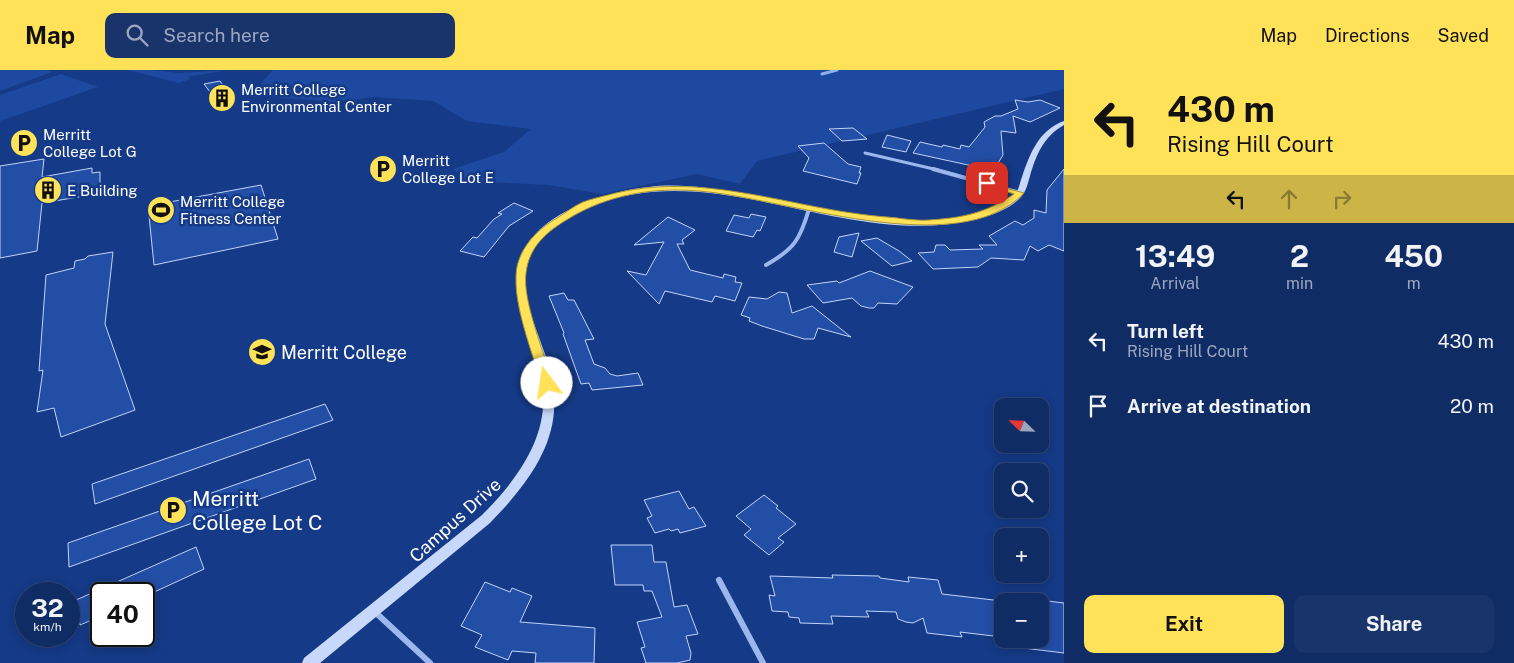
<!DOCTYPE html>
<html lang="en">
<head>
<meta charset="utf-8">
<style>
  body { margin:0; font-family:"Public Sans",sans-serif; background:#19346b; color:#f1f3f6; height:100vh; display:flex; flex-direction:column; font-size:19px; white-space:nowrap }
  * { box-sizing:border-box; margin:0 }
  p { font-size:16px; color:#9ca7bf }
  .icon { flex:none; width:28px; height:28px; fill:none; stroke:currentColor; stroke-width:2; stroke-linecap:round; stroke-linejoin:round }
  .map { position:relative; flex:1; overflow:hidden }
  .drawer { display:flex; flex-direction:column; background:#102c65; width:450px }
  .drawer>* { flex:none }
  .hud { background:#ffe258; color:#111; overflow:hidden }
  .needle { width:32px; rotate:293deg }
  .tools { position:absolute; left:994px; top:328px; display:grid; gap:10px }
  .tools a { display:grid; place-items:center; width:55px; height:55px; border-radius:10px; background:#102c65; box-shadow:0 2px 12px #0003,0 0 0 1px #304879; font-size:25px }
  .speed { position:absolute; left:15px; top:512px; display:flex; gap:10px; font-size:25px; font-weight:700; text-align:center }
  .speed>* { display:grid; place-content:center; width:65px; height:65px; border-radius:50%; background:#102c65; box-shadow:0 2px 12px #0003,0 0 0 1px #304879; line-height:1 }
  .speed small { font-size:12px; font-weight:400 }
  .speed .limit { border:2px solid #111; border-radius:8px; background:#fff; color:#111 }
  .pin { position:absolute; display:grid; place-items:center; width:42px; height:42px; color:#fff; margin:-21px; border-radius:10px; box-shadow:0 2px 8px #0006 }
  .me { position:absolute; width:55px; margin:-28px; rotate:346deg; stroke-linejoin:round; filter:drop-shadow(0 0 4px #0008) }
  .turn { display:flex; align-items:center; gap:18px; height:105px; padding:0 20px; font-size:22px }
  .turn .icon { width:65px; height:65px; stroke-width:2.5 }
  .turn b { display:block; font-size:35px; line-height:42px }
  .lanes { display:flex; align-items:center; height:48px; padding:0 20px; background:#0003; justify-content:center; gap:25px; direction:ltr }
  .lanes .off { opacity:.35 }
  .eta { display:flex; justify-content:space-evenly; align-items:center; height:85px; text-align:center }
  .eta b { font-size:30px; font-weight:700; line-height:35px }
  .primary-button { display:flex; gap:10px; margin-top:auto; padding:10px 20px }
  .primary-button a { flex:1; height:58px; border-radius:10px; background:#ffe258; color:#111; font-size:20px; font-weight:700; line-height:58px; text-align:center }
  .primary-button a+a { background:#19346b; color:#f1f3f6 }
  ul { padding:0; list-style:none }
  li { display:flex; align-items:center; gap:15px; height:65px; padding:0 20px }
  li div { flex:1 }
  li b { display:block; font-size:19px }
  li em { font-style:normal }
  header { display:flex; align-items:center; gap:30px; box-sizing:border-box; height:70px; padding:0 25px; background:#ffe258; color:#111 }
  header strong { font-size:24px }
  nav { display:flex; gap:28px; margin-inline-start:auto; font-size:18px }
  .search { width:350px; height:45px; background:#19346b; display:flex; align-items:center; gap:12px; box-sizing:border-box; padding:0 18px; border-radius:10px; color:#9ca7bf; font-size:19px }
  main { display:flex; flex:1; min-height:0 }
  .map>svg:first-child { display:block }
</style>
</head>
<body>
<header>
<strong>Map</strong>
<div class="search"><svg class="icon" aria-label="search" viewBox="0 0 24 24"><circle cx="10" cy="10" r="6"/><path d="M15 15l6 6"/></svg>Search here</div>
<nav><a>Map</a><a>Directions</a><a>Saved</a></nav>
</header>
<main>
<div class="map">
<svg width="1064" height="593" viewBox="0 0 1064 593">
  <rect width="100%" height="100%" fill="#153a87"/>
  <!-- green -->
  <g fill="#1e49a1">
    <path d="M0 0H46L52 2 0 21Z"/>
    <path d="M128 0H154L179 3 228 0 188 7 190 9 179 13Z"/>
    <path d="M273 0H1064V19L757 91 740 114 697 104 602 124 548 115 468 111 453 99 504 82 531 59 467 51 433 31 373 27 337 32 269 27 261 13Z"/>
    <path d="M61 4 98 17 0 51V25Z"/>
  </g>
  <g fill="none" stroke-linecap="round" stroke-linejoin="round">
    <!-- stream -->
    <path stroke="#8db0f1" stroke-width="3" d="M822 4 837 0"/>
  </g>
  <!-- building -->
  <g fill="#234ea6" stroke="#c1d4fa">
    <path d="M220 11 234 30 219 34 204 14Z"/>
    <path d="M1015 30 1028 32 1040 30 1060 38 1030 52 1013 46 1016 63 1001 61 1003 85 995 98 984 96 982 98 913 83 920 72 942 77 943 75 960 79 961 75 969 77 985 57 984 52 995 46H1001L1018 39Z"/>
    <path d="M853 58 867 69 842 71 829 59Z"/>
    <path d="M887 65 911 71 906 82 882 77Z"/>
    <path d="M824 73 848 94 861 97 859 103H861L857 114 803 101 809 88 798 76Z"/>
    <path d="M44 89 42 107 92 98V103L100 102V119L91 121V125L42 133 37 181 0 188V96Z"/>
    <path d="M1064 99V181L1049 175 1038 181 1030 176 1024 190 991 188 978 197 933 199 918 183 934 182 936 175H945L950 180 983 179 979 175H997L989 166 1015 151 1023 155 1034 148V140L1046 143 1047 120Z"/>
    <path d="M261 115 278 169 154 195 148 136Z"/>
    <path d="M514 133 533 141 509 156 484 187 460 181 473 167 477 168 494 149 502 144 498 143Z"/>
    <path d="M751 144 766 147 760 161 757 160 753 167 726 161 734 145 749 148Z"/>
    <path d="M668 147 695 160 682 170 684 174H677L690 200 723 208 724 204 736 207 735 212 742 213 735 231 715 226 712 232 665 221 659 234 627 201 646 205 664 172 634 175Z"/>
    <path d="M859 163 852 187 834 182 839 167Z"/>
    <path d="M877 168 899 181 912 191 892 196 861 171Z"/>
    <path d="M113 182 105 254 135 340 61 367 54 338 37 342 43 300 39 301 46 205 74 198 75 191 85 189 88 186Z"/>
    <path d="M870 201 913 217 897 234 878 233 874 238H869L861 236 852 228 823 233 807 215 837 211 839 213Z"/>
    <path d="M779 222 787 223 792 243 812 236 851 267 818 258 814 269H804L762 256 749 251 750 248 741 245 749 227 767 229Z"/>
    <path d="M564 223 568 230H574L594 269 585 270 594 294 605 298 610 304 617 306 638 303 643 315 592 320 589 313 581 314 563 264 564 263 549 226Z"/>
    <path d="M325 334 333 350 95 434 92 414Z"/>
    <path d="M309 389 316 409 69 497 68 473Z"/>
    <path d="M679 421 689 439 694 437 706 456 680 463 678 459 671 461 669 459 655 463 647 448 652 446 644 430Z"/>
    <path d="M764 425 778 436 776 438 796 454 778 468 784 472 769 485 744 465 751 459 736 446Z"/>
    <path d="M611 475H652L654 492H666L674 537 687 535 698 564 686 566 691 583 690 590 677 593H646L641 578 645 577 637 552 662 547 652 521H644L643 515H615Z"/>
    <path d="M196 477 204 499 150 524H101V546L80 555 76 530Z"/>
    <path d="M832 505 879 506 880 508 909 512 908 507 938 510 942 524 1002 531V567L960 562 962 567 927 563 923 548 913 553 906 552 898 549 896 542 866 541 869 547 831 546 833 554 800 553 799 548 789 547 788 542 772 541 769 525 775 526 770 506 833 508Z"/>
    <path d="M485 512 510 522 512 518 532 526 520 552 595 558 594 593H535L536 583 512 581 508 590 475 577 482 565 461 556Z"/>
    <path d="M1040 530 1064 533V583L1015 577V569H1040Z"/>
  </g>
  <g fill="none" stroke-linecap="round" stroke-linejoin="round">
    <!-- street-far2 -->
    <path stroke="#9bb7ee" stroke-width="3" d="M865 83 938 100"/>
    <!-- street-far1 -->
    <g stroke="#9bb7ee" stroke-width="4">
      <path d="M933 99 1020 123"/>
      <path d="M766 195C794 179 800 170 809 139"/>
    </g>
    <!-- street -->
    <g stroke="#9bb7ee" stroke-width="6">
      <path d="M719 510 763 593"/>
      <path d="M375 542 430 593"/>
    </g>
    <!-- secondary -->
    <path fill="#c8d8fa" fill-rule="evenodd" d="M1064 51V55C1044 66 1036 85 1030 106 1028 112 1027 118 1024 123 1014 138 994 145 977 149 848 181 720 87 594 135 573 143 553 154 538 172 508 208 538 258 549 296 553 311 555 326 554 341 551 385 520 422 490 453L320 593H302L304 588 482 445C519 408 553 362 541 306 536 283 526 261 520 237 516 220 514 200 522 184 533 159 559 143 583 134 605 125 626 119 649 117 668 114 689 116 708 118 765 125 820 142 877 149 908 152 941 152 972 146 987 143 1006 136 1016 123 1019 119 1020 112 1022 107 1030 83 1039 60 1064 51Z"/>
  </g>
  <!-- route -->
  <path fill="#ffe258" stroke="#a69339" d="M984 112 1024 123C958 193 782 127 698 121 653 117 607 125 568 149 546 162 529 177 526 203 522 230 545 285 553 313L547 317 541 313C532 281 515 240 516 207 516 181 536 160 557 148 565 143 574 136 583 132 591 129 600 127 608 125 703 99 793 140 887 147 901 148 915 151 929 150 962 148 986 143 1014 124L984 115Z"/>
  <!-- icons -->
  <defs>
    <g id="building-disc" transform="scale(1.4375)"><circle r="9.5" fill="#ffe258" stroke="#153a87"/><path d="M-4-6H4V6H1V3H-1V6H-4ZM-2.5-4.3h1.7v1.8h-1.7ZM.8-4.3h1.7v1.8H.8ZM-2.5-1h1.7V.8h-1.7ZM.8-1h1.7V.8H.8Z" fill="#111"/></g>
    <g id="parking-disc" transform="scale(1.4375)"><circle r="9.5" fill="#ffe258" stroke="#153a87"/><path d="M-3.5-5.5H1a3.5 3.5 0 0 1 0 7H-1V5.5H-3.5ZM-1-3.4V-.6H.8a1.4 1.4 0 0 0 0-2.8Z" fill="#111"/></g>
    <g id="stadium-disc" transform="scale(1.4375)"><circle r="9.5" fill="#ffe258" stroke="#153a87"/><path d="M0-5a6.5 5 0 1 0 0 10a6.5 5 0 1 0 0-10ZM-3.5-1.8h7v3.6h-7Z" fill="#111"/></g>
    <g id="university-disc" transform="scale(1.4375)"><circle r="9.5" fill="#ffe258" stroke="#153a87"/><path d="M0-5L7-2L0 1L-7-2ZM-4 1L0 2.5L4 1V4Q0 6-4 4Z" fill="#111"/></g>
  </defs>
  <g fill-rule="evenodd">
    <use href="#building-disc" x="222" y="28"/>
    <use href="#parking-disc" x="24" y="73"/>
    <use href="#parking-disc" x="383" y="99"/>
    <use href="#building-disc" x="48" y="120"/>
    <use href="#stadium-disc" x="161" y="140"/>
    <use href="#university-disc" x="262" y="282"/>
    <use href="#parking-disc" x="173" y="440"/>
  </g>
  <g text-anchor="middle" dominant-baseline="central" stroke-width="5" stroke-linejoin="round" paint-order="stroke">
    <!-- far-poi labels -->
    <g font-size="15" fill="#fff" stroke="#153a87" text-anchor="start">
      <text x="241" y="19">Merritt College<tspan x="241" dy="17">Environmental Center</tspan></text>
      <text x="43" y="64">Merritt<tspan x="43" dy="17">College Lot G</tspan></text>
      <text x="402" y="90">Merritt<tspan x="402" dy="17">College Lot E</tspan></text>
      <text x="67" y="120">E Building</text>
      <text x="180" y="131">Merritt College<tspan x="180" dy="17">Fitness Center</tspan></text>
    </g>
    <!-- poi labels -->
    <g font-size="18" fill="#fff" stroke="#153a87" text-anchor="start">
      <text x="281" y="282">Merritt College</text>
    </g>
    <!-- street labels -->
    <g font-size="18" fill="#fff" stroke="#153a87">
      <text transform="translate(455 450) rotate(-42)">Campus Drive</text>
    </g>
    <!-- near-poi labels -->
    <g font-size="21" fill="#fff" stroke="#153a87" text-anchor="start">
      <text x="192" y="428">Merritt<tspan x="192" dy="24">College Lot C</tspan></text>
    </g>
  </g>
</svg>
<div class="tools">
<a><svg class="needle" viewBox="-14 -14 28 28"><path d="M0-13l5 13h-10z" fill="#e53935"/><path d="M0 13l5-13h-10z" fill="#9ca7bf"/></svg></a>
<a><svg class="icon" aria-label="search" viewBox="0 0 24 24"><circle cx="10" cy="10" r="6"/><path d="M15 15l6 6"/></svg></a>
<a>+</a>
<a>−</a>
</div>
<div class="speed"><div>32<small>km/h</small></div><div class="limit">40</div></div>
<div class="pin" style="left:987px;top:113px;background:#d93025"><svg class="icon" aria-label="arrive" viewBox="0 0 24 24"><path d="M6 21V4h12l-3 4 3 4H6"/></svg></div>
<svg class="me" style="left:547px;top:313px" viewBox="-20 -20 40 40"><circle r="19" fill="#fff"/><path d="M0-13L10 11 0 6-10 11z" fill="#ffe258"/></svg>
</div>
<section class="drawer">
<div class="hud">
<div class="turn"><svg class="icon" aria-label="left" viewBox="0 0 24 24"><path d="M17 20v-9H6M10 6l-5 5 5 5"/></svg><div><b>430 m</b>Rising Hill Court</div></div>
<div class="lanes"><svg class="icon" aria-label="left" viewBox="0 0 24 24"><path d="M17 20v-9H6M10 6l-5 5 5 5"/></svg><svg class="icon off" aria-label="ahead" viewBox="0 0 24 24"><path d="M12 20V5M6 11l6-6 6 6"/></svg><svg class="icon off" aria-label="right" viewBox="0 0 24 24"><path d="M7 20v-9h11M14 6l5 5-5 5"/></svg></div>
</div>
<div class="eta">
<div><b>13:49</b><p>Arrival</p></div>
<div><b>2</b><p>min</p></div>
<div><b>450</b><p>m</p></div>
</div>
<ul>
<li><svg class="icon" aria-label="left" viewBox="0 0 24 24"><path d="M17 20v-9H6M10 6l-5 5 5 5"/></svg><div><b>Turn left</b><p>Rising Hill Court</p></div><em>430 m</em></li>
<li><svg class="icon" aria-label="arrive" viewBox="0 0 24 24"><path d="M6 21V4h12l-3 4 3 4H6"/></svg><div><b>Arrive at destination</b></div><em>20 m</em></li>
</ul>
<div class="primary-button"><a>Exit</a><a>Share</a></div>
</section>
</main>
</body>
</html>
